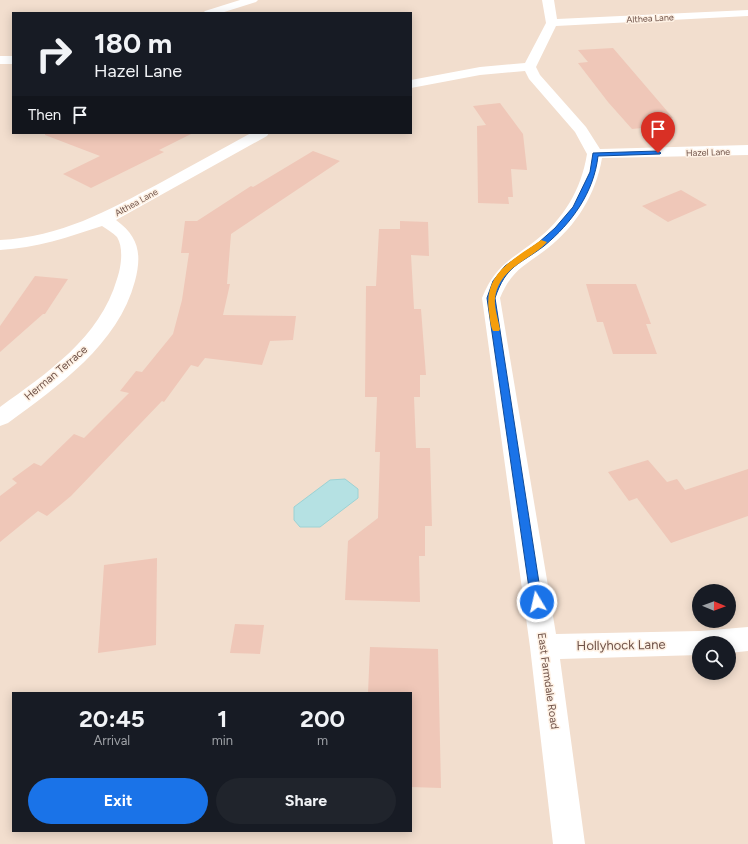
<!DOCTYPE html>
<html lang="en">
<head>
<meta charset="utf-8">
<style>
  body { margin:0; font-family:Figtree,sans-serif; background:#20242c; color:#f1f3f6; height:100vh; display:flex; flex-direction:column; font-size:15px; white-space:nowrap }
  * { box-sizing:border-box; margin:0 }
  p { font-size:13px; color:#9ea1a6 }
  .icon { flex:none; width:22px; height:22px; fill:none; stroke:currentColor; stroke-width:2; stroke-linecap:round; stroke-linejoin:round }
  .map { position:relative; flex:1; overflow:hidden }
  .details { position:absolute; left:12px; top:692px; width:400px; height:140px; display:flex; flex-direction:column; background:#171b24; border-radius:0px; box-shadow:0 2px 10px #0003 }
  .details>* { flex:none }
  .top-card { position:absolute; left:12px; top:12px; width:400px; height:122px; border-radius:0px; box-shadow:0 2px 10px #0003; background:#171b24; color:#f1f3f6; overflow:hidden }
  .needle { width:26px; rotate:91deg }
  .buttons { position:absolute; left:692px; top:584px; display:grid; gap:8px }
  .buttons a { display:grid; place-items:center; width:44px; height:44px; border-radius:50%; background:#171b24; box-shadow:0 2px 10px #0003; font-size:20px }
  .pin { position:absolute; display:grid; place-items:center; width:34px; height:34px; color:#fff; margin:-41px -17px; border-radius:50% 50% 50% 0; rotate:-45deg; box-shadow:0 0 4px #0007 }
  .pin .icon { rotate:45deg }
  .me { position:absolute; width:44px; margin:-22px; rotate:351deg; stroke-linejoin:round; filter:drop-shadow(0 0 3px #0008) }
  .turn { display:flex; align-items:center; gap:14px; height:84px; padding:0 16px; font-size:18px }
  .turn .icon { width:52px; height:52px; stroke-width:2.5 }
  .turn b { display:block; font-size:28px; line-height:34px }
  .then { display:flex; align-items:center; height:38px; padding:0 16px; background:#0003; gap:8px; font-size:15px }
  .eta { display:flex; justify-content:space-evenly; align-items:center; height:68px; text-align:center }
  .eta b { font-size:24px; font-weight:700; line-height:28px }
  .button { display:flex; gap:8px; margin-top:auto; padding:8px 16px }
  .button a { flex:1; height:46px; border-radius:24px; background:#1a73e8; color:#fff; font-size:16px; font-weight:700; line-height:46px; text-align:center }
  .button a+a { background:#20242c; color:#f1f3f6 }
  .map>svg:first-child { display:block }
</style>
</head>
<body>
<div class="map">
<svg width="748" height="844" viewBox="0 0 748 844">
  <rect width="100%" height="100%" fill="#fbeddf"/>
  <!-- residential -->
  <path fill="#f2dece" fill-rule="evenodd" d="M0 0H748V844H0ZM13 13H411V133H13ZM699 591H729V621H699ZM699 643H729V673H699ZM13 693H411V831H13Z"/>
  <!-- water -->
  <path fill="#b5e1e3" stroke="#9cd2d4" d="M345 479 358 489V498L320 527H300L294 520V507L330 480Z"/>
  <!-- building -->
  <g fill="#efc7b8">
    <path d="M613 48 673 118 656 120 662 126 632 129 608 102 578 63 588 62 578 50Z"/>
    <path d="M500 103 523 134 527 170 511 169 513 197H508L509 204 478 203 477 126 486 125 473 106Z"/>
    <path d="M45 133H193L159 150 164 152 91 188 63 174 100 156 45 135Z"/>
    <path d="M313 151 340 161 231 234 227 284H230L223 315 296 316 293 340 270 341 262 365 205 358 198 367 191 365 164 402 162 401 71 496 47 516 38 511 0 542V496L17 483 12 479 34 463 41 466 74 434 84 438 129 393 120 391 136 371 142 372 173 334 182 300 189 253H181L185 221H197L251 186 253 187Z"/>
    <path d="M681 190 707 205 668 222 642 206Z"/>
    <path d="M400 221 428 222 429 256 411 255 414 309H421L426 375H420V397H414L416 448H430L432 526H425V556H419L420 602 345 600 348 541 378 518 380 452H375L377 397H365L366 286H376L379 229H400Z"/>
    <path d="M35 276 68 279 45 314H43L0 352V326Z"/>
    <path d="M586 284H636L651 324H646L657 354H613L603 322H597Z"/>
    <path d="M648 460 667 482 677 479 685 490 748 469V516L671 543 637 498 629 501 608 472Z"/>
    <path d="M157 558 156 645 98 653 104 565Z"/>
    <path d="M235 624 264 625 260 654 230 653Z"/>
    <path d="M370 647 438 649 441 788 411 787V693H368Z"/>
  </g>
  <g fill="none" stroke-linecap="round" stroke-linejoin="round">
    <!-- minor -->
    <g fill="#fff" fill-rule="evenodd">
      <path d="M240 0H258L256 2 221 13H203L205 11Z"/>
      <path d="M542 0H554L557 19 748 10V16L556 26 536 67 540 75 586 127 600 149 748 145V155L602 158C596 194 576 226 548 248 525 266 512 269 500 298L556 634 700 631 748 627V651L729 653V643H699V655L560 659 585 844H553L530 647 482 298C495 266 509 261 535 241 564 219 581 190 587 154L575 132 529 79 525 71 480 75 411 88V80L480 67 525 63 546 23Z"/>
      <rect x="0" y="56" width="13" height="8"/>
      <path d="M251 133H269L267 136 116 220C139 237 142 254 135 281 118 345 58 386 8 423L0 426V407C47 373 100 338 117 279 121 268 124 248 117 237 113 233 107 229 102 226 69 237 36 248 0 250V240C61 237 107 211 160 183 190 166 221 150 251 133Z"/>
    </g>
  </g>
  <!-- route -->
  <path fill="#1a73e8" stroke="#114b97" d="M658 151 661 153 660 154 598 156C594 192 572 223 544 246 519 265 506 265 495 298L542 602 541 605H533L531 602 487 298 493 281 505 266 538 243 555 228 573 207 590 172 593 153Z"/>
  <!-- slow -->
  <path fill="#f59e0b" d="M541 240 547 242C530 261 499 267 495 298 494 307 498 319 500 329L499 331H493C490 325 490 318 489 312 483 273 513 260 541 240Z"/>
  <g text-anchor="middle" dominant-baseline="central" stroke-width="3" stroke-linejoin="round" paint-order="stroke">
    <!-- far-street labels -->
    <g font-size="9" fill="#6f5248" stroke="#fef1e4">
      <text transform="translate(650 18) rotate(-3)">Althea Lane</text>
      <text transform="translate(708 152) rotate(-2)">Hazel Lane</text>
      <text transform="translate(136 202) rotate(-29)">Althea Lane</text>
    </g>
    <!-- street labels -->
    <g font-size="11" fill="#6f5248" stroke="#fef1e4">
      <text transform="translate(56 373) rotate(-40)">Herman Terrace</text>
      <text transform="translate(548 681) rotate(82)">East Farmdale Road</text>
    </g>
    <!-- near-street labels -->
    <g font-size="13" fill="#6f5248" stroke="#fef1e4">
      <text transform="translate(621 645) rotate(-1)">Hollyhock Lane</text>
    </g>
  </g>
</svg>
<div class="buttons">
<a><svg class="needle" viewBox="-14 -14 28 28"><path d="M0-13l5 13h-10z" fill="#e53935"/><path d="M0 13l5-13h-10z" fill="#9ea1a6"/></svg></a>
<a><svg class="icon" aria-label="search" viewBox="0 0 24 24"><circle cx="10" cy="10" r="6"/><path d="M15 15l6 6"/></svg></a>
</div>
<div class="pin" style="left:658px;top:153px;background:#d93025"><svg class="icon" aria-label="arrive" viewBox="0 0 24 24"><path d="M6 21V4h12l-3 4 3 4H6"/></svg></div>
<svg class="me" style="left:537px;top:602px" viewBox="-20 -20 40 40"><circle r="17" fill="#1a73e8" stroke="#fff" stroke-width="3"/><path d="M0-11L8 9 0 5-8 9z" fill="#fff"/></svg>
<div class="top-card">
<div class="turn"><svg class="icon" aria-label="right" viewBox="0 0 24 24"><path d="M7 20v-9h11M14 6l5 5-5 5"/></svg><div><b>180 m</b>Hazel Lane</div></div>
<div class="then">Then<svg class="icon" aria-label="arrive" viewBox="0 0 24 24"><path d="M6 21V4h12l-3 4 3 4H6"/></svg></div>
</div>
<section class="details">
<div class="eta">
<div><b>20:45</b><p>Arrival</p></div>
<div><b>1</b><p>min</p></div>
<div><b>200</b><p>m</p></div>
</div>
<div class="button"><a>Exit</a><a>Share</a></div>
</section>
</div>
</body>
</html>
